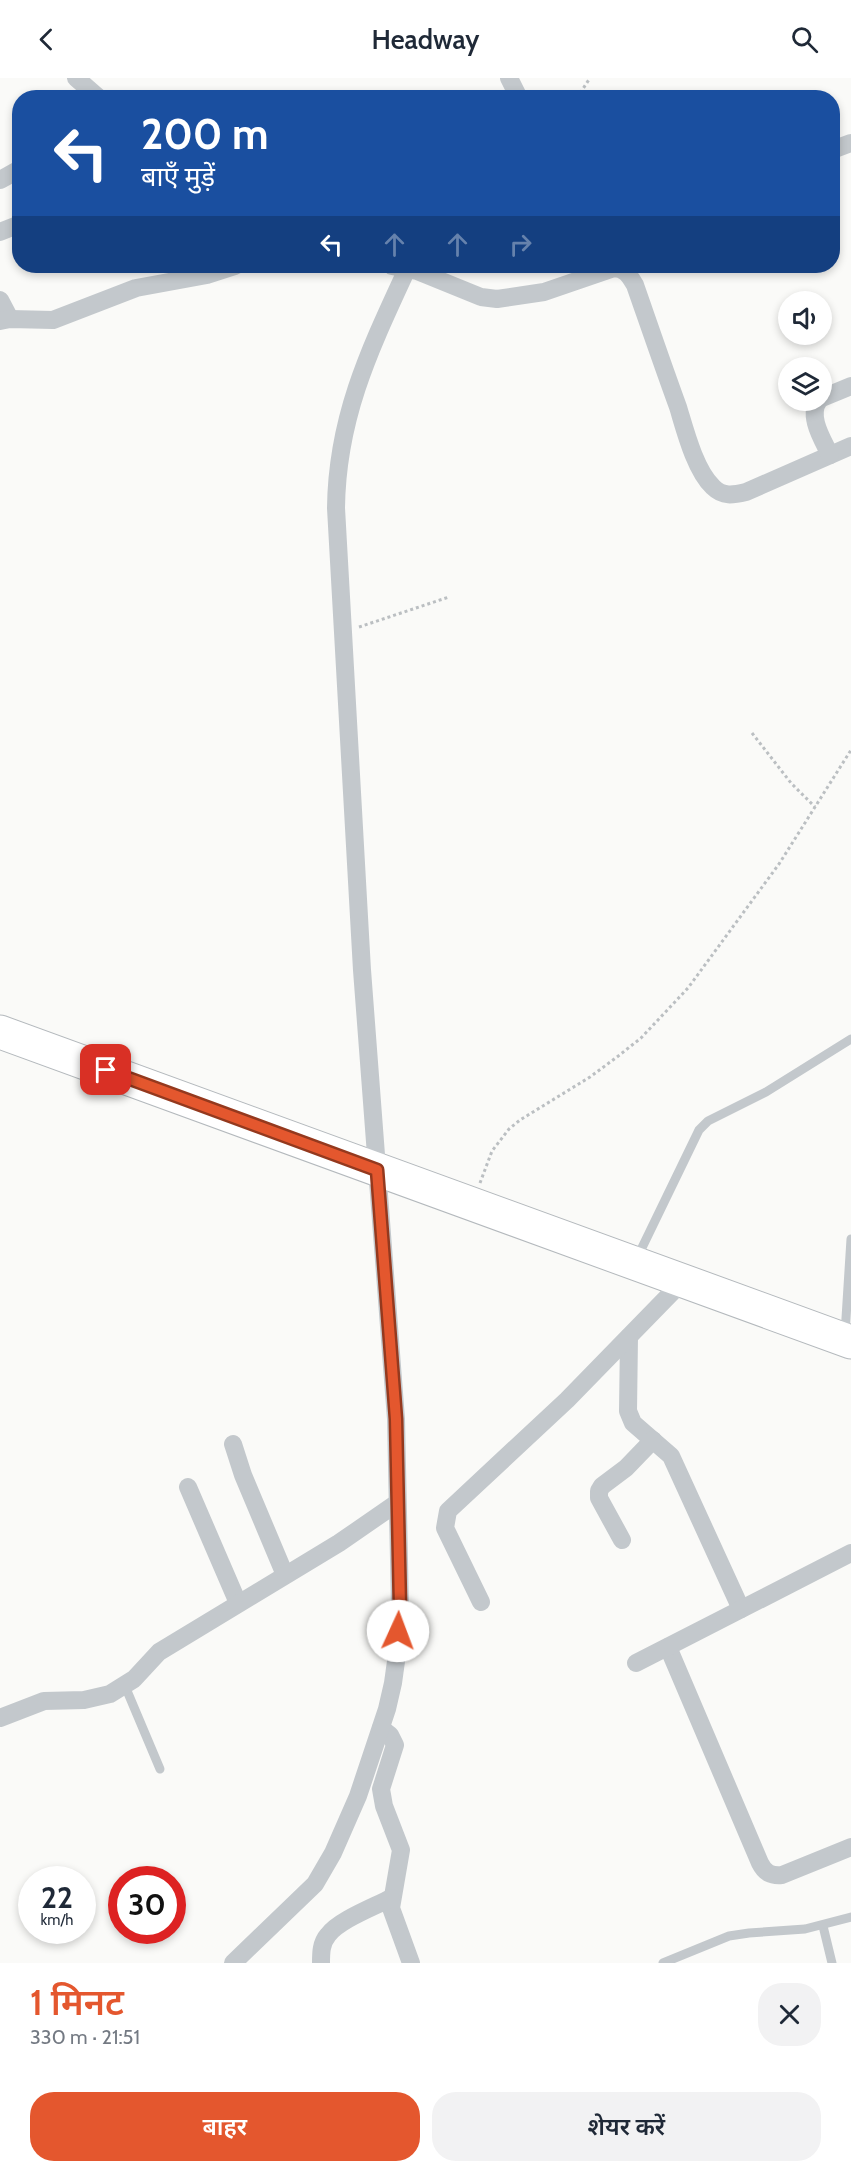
<!DOCTYPE html>
<html lang="hi">
<head>
<meta charset="utf-8">
<style>
  body { margin:0; font-family:Cabin,"Noto Sans Devanagari",sans-serif; background:#f2f2f3; color:#1f2937; height:100vh; display:flex; flex-direction:column; font-size:22px; white-space:nowrap }
  * { box-sizing:border-box; margin:0 }
  p { font-size:20px; color:#747a83 }
  .icon { flex:none; width:33px; height:33px; fill:none; stroke:currentColor; stroke-width:2; stroke-linecap:round; stroke-linejoin:round }
  .map { position:relative; height:1885px; overflow:hidden }
  .details { display:flex; flex-direction:column; background:#fff; flex:1 }
  .details>* { flex:none }
  .guide { position:absolute; left:12px; top:12px; width:828px; height:183px; border-radius:24px; box-shadow:0 3px 9px #0003; background:#1a4fa0; color:#fff; overflow:hidden }
  .tools { position:absolute; left:778px; top:213px; display:grid; gap:12px }
  .tools a { display:grid; place-items:center; width:54px; height:54px; border-radius:50%; background:#fff; box-shadow:0 3px 9px #0003; font-size:30px }
  .speed { position:absolute; left:18px; top:1788px; display:flex; gap:12px; font-size:30px; font-weight:700; text-align:center }
  .speed>* { display:grid; place-content:center; width:78px; height:78px; border-radius:50%; background:#fff; box-shadow:0 3px 9px #0003; line-height:1 }
  .speed small { font-size:15px; font-weight:400 }
  .speed .limit { border:9px solid #d22; background:#fff; color:#111 }
  .pin { position:absolute; display:grid; place-items:center; width:51px; height:51px; color:#fff; margin:-26px; border-radius:12px; box-shadow:0 3px 9px #0006 }
  .me { position:absolute; width:66px; margin:-33px; rotate:2deg; stroke-linejoin:round; filter:drop-shadow(0 0 4px #0008) }
  .turn { display:flex; align-items:center; gap:21px; height:126px; padding:0 30px; font-size:27px }
  .turn .icon { width:78px; height:78px; stroke-width:2.5 }
  .turn b { display:block; font-size:42px; line-height:51px }
  .lanes { display:flex; align-items:center; height:57px; padding:0 30px; background:#0003; justify-content:center; gap:30px; direction:ltr }
  .lanes .off { opacity:.35 }
  .round { display:grid; place-items:center; flex:none; width:63px; height:63px; border-radius:24px; background:#f2f2f3 }
  .headline { display:flex; align-items:center; justify-content:space-between; height:102px; padding:0 30px }
  h1 { font-size:36px; font-weight:600; line-height:45px; color:#e4572e }
  .button { display:flex; gap:12px; margin-top:auto; padding:12px 30px }
  .button a { flex:1; height:69px; border-radius:24px; background:#e4572e; color:#fff; font-size:24px; font-weight:600; line-height:69px; text-align:center }
  .button a+a { background:#f2f2f3; color:#1f2937 }
  header { display:flex; justify-content:space-between; align-items:center; height:78px; padding:0 30px; background:#fff; font-size:27px; font-weight:600 }
  .map>svg:first-child { display:block }
</style>
</head>
<body>
<header><svg class="icon" aria-label="back" viewBox="0 0 24 24"><path d="M15 5l-7 7 7 7"/></svg>Headway<svg class="icon" aria-label="search" viewBox="0 0 24 24"><circle cx="10" cy="10" r="6"/><path d="M15 15l6 6"/></svg></header>
<div class="map">
<svg width="851" height="1885" viewBox="0 0 851 1885">
  <rect width="100%" height="100%" fill="#fafaf8"/>
  <g fill="none" stroke-linecap="round" stroke-linejoin="round">
    <!-- highway casing -->
    <g stroke="#b4b9bd" stroke-width="35">
      <path id="highway" d="M0 954 851 1264"/>
    </g>
    <!-- path -->
    <g stroke="#bbbfc2" stroke-width="3" stroke-dasharray="3 3" stroke-linecap="butt">
      <path d="M577 20 590 0"/>
      <path d="M359 549 449 519"/>
      <path d="M752 655 791 705 815 729"/>
      <path d="M480 1105 492 1073 509 1051 520 1042 590 999 617 979 641 960 688 910 779 786 851 672"/>
    </g>
    <!-- lane -->
    <g stroke="#c3c8cc" stroke-width="9">
      <path d="M637 1180 699 1052 708 1043 766 1014 851 961"/>
      <path d="M845 1256 851 1161"/>
      <path d="M125 1608 160 1691"/>
      <path d="M823 1848 832 1885"/>
      <path d="M663 1885 729 1858 749 1855 805 1851 851 1839"/>
    </g>
    <!-- street -->
    <g stroke="#c3c8cc" stroke-width="18">
      <path d="M76 0 99 20"/>
      <path d="M509 0 519 20"/>
      <path d="M832 72 851 65"/>
      <path d="M0 102 20 91"/>
      <path d="M0 154 20 146"/>
      <path d="M392 188 417 193 481 219 497 221 544 214 614 190C626 191 629 197 635 207 649 247 663 288 678 329 685 352 695 392 713 409 723 419 733 417 746 414L851 368"/>
      <path d="M0 222 10 241"/>
      <path d="M0 243 10 241 53 242 136 210 207 197 235 188"/>
      <path d="M822 320 851 308"/>
      <path d="M819 322C807 338 823 362 830 377"/>
      <path d="M629 1259 628 1333 633 1345 671 1378 741 1531"/>
      <path d="M233 1366 243 1397 285 1497"/>
      <path d="M188 1409 238 1525"/>
      <path d="M622 1462 599 1420V1413L602 1408 626 1390 653 1362"/>
      <path d="M481 1524 445 1450 448 1433 567 1322 684 1202"/>
      <path d="M668 1569 760 1785C765 1795 771 1798 782 1797L851 1769"/>
      <path d="M636 1585 851 1475"/>
      <path d="M0 1640 44 1623 84 1622 110 1616 134 1601 159 1574 339 1465 397 1425"/>
      <path d="M381 1650 390 1657 395 1667 381 1711 384 1728 401 1772 391 1830 411 1885"/>
      <path d="M233 1885 315 1806 333 1775 358 1718 387 1631 393 1605 397 1576 400 1529 396 1341 362 892 336 430C337 339 370 271 407 191"/>
      <path d="M321 1885C321 1875 321 1865 328 1857 339 1842 374 1829 391 1820"/>
    </g>
    <!-- highway -->
    <use href="#highway" stroke="#fff" stroke-width="33"/>
  </g>
  <g fill="none" stroke-linecap="round" stroke-linejoin="round">
    <!-- route casing -->
    <g stroke="#94391e" stroke-width="15">
      <path id="route" d="M106 992 377 1092 396 1341 400 1529 398 1553"/>
    </g>
    <!-- route -->
    <use href="#route" stroke="#e4572e" stroke-width="10"/>
  </g>
</svg>
<div class="tools">
<a><svg class="icon" aria-label="sound" viewBox="0 0 24 24"><path d="M4 9h4l5-4v14l-5-4H4zM17 9q2 3 0 6"/></svg></a>
<a><svg class="icon" aria-label="layers" viewBox="0 0 24 24"><path d="M12 4l9 5-9 5-9-5zM3 14l9 5 9-5"/></svg></a>
</div>
<div class="speed"><div>22<small>km/h</small></div><div class="limit">30</div></div>
<div class="pin" style="left:106px;top:992px;background:#d93025"><svg class="icon" aria-label="arrive" viewBox="0 0 24 24"><path d="M6 21V4h12l-3 4 3 4H6"/></svg></div>
<svg class="me" style="left:398px;top:1553px" viewBox="-20 -20 40 40"><circle r="19" fill="#fff"/><path d="M0-13L10 11 0 6-10 11z" fill="#e4572e"/></svg>
<div class="guide">
<div class="turn"><svg class="icon" aria-label="left" viewBox="0 0 24 24"><path d="M17 20v-9H6M10 6l-5 5 5 5"/></svg><div><b>200 m</b>बाएँ मुड़ें</div></div>
<div class="lanes"><svg class="icon" aria-label="left" viewBox="0 0 24 24"><path d="M17 20v-9H6M10 6l-5 5 5 5"/></svg><svg class="icon off" aria-label="ahead" viewBox="0 0 24 24"><path d="M12 20V5M6 11l6-6 6 6"/></svg><svg class="icon off" aria-label="ahead" viewBox="0 0 24 24"><path d="M12 20V5M6 11l6-6 6 6"/></svg><svg class="icon off" aria-label="right" viewBox="0 0 24 24"><path d="M7 20v-9h11M14 6l5 5-5 5"/></svg></div>
</div>
</div>
<section class="details">
<div class="headline"><div><h1>1 मिनट</h1><p>330 m · 21:51</p></div><a class="round"><svg class="icon" aria-label="close" viewBox="0 0 24 24"><path d="M6 6l12 12M18 6L6 18"/></svg></a></div>
<div class="button"><a>बाहर</a><a>शेयर करें</a></div>
</section>
</body>
</html>
